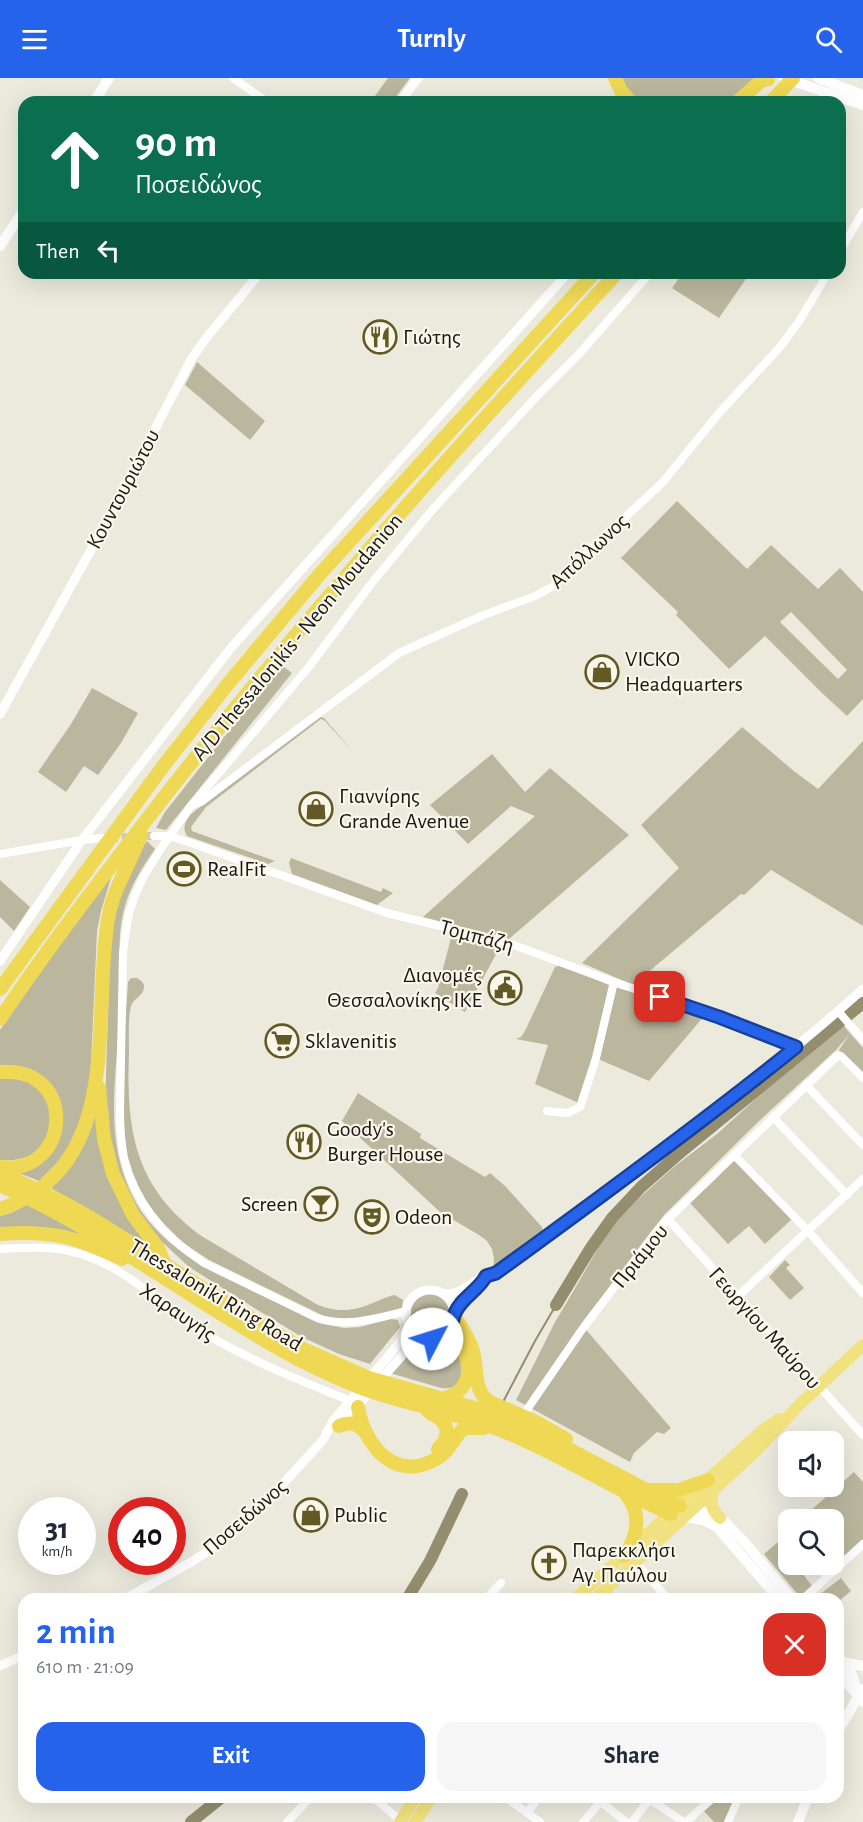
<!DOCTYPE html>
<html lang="en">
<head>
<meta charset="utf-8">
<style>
  body { margin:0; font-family:"Alegreya Sans",sans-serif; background:#f6f6f7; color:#1f2937; height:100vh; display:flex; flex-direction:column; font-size:22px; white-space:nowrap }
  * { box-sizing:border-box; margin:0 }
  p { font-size:20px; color:#747a83 }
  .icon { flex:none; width:33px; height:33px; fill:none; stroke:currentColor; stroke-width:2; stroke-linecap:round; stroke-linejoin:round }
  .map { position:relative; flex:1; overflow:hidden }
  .side { position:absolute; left:18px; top:1515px; width:826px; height:210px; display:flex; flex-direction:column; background:#fff; border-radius:18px; box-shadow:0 6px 24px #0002 }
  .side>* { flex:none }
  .top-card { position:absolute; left:18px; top:18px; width:828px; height:183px; border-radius:18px; box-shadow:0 6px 24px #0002; background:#0b6e4f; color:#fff; overflow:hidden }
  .controls { position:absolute; left:778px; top:1353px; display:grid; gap:12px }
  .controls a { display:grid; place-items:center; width:66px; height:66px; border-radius:12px; background:#fff; box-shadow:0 6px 24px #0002; font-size:30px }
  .speed { position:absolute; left:18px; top:1419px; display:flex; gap:12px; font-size:30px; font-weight:700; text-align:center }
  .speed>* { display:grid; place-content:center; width:78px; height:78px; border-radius:50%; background:#fff; box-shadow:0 6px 24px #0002; line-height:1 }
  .speed small { font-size:15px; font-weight:400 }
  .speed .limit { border:9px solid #d22; background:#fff; color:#111 }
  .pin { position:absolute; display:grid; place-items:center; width:51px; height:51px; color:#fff; margin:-26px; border-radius:12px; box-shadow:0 3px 9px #0006 }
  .me { position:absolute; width:66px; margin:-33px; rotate:50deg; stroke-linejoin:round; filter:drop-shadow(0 0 4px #0008) }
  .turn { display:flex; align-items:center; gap:21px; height:126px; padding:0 18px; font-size:27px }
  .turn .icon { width:78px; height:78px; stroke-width:2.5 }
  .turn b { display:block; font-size:42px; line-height:51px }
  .then { display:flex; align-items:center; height:57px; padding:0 18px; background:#0003; gap:12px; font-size:22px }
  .round { display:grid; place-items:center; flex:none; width:63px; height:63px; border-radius:18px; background:#f6f6f7 }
  .headline { display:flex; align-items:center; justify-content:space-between; height:102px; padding:0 18px }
  h1 { font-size:36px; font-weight:700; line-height:45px; color:#2563eb }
  .primary-button { display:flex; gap:12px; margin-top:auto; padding:12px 18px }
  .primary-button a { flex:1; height:69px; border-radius:18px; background:#2563eb; color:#fff; font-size:24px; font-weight:700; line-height:69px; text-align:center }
  .primary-button a+a { background:#f6f6f7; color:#1f2937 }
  header { display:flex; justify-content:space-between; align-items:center; height:78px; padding:0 18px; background:#2563eb; color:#fff; font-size:27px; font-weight:700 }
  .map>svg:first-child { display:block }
</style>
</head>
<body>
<header><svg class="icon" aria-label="menu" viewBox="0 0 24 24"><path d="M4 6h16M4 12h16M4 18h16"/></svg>Turnly<svg class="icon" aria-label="search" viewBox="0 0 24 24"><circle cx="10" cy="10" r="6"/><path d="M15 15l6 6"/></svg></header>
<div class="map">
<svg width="863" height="1744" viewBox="0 0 863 1744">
  <rect width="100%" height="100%" fill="#eceadd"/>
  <!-- green -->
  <g fill="#bbb79e" fill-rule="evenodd">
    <path d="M388 0H410L392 24H376L372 22Z"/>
    <path d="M618 0H756L732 24H636Z"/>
    <path d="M683 195H750L719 240 672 210Z"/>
    <path d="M197 284 265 343 250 362 185 307Z"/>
    <path d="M677 423 747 491 771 467 818 511 840 490 863 514V621L847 638 822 615 765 558 729 591 676 537 678 534 621 480ZM791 534 847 592 838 601 780 544Z"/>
    <path d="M281 587 292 595 166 752 156 750 165 734Z"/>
    <path d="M92 610 138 635 121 665 98 697 84 688 66 714 38 694 71 646Z"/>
    <path d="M321 639 324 640 354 675 325 643 321 641 206 729 191 749 192 753 275 783 268 786 187 758C182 749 185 744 191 736L316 640Z"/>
    <path d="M742 649 795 694 818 711 863 663V848L771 792 744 817 741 816 633 907 582 885 679 790 641 747Z"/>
    <path d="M492 676 525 714 550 690 629 757 509 861 423 839 535 738 511 728 468 766 430 727Z"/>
    <path d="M147 763 155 771C141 791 128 812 123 836 117 862 121 888 120 914 119 934 118 953 117 973 113 1026 109 1072 134 1121 150 1152 180 1175 210 1192L319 1245 344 1250 360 1249 391 1241 398 1242 400 1249 370 1286 339 1276 302 1259 269 1239 189 1189 159 1161 141 1141 112 1078 105 1029 111 842 137 776Z"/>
    <path d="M291 780 381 814 383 810 393 815 377 827 292 796 289 785Z"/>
    <path d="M111 800 101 833 97 853 90 1008 82 1040 67 1071 60 1082 39 1103 14 1093 42 1082 59 1022C47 998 27 985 0 989V952L42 891 107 801Z"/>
    <path d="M0 802 30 829 14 853 0 839Z"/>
    <path d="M452 856 501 867 465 934 435 915 438 910Z"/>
    <path d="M561 887 609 907 592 982 579 1025 535 1006 548 967 516 961 521 959 525 953 555 889Z"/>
    <path d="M131 900H137C141 903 145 905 144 910 143 918 133 921 131 928 128 938 129 963 129 974 126 1054 135 1110 203 1159L318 1227C338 1235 354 1233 373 1225 380 1222 388 1218 395 1217L403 1222 402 1230 398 1233 352 1243 324 1238 209 1182 182 1164 160 1143 138 1112 127 1081 123 1061 125 949 128 904Z"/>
    <path d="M615 909 705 937 649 1003 598 981Z"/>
    <path d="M843 947 863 970V994L862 995 839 972 849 957 836 972 758 1044 664 1137 581 1246 671 1350 664 1356 657 1354 634 1375 630 1384 516 1322 554 1246 581 1200 600 1166 617 1143 638 1121 675 1088 717 1056 773 1005Z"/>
    <path d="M5 999 33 1004 53 1031C51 1040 50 1052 46 1060 37 1080 19 1083 0 1082V1001Z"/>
    <path d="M358 1015 421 1056 420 1060 485 1099 490 1095 505 1108 542 1149 543 1155 493 1193 494 1181 492 1171 487 1163 479 1157 440 1134 342 1043Z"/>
    <path d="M95 1038 148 1167 51 1110C73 1091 85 1065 95 1038Z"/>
    <path d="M735 1081 792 1141 765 1166 749 1148 728 1166 690 1125Z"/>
    <path d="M28 1126 82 1155 80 1156 47 1150 0 1151V1138L11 1135Z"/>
    <path d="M785 1182 790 1187 786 1190 804 1210 790 1222 769 1199Z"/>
    <circle cx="430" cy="1236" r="20"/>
    <path d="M446 1265 457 1271C462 1288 469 1313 441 1310L390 1295 416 1268 423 1267 430 1268Z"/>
    <path d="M854 1394 863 1404V1461L836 1486 834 1483V1442L813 1441 808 1435Z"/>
    <path d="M778 1464 789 1478V1486L796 1487 812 1508 800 1519 764 1476Z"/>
    <path d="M841 1500 851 1513 839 1523 838 1521H822L819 1517Z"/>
    <path d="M717 1719H738L727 1744H714L703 1732Z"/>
  </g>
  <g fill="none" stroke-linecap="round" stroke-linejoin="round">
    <!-- stream -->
    <path stroke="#948e6e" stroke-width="2" d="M503 1324 535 1263 556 1227"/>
    <!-- river -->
    <g stroke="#948e6e" stroke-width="12">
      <path d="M556 1227 590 1171 612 1140 641 1109 682 1073 863 925"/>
      <path d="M407 1521 430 1483 462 1416"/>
      <path d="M191 1744 222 1719"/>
    </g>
    <!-- minor-tunnel -->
    <path stroke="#cccabf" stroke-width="8" stroke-dasharray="8 4" stroke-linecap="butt" d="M110 760 154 758"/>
    <!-- minor -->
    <g stroke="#fff" stroke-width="8">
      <path d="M233 0 267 24"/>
      <path d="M840 173 863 134"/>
      <path d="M192 727 201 724 399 575 481 538 535 518 552 509 562 501 591 471 662 405 720 334 780 269 798 245 828 195"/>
      <path d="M154 758H169L188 764 387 835 505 864 614 904 719 939 797 969"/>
      <path d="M0 776 82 762 102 760"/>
      <path d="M838 933 863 962"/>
      <path d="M806 1007 863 1067"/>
      <path d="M547 1033 568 1035 580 1029 596 980 614 904"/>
      <path d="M773 1039 847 1117"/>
      <path d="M734 1077 808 1153 863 1215"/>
      <path d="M668 1141 863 1357"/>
      <path d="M0 1171C23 1170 46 1168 69 1173 124 1184 162 1230 209 1258 254 1284 303 1304 351 1323"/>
      <path d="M737 1219 863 1101"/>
      <path d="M407 1233C376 1240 348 1250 317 1240L204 1185C166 1160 135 1125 124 1080 121 1064 120 1049 120 1033L123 874 126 852 129 835 135 817 144 798 162 769 191 728 308 590 371 506 433 431 538 317 579 276 650 195"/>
      <path d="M526 1333 581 1253 657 1153 668 1141 837 978H841L863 1000"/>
      <path d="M635 1484 668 1521"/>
      <path d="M486 1521 501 1505"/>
      <path d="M803 1521 863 1466"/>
      <path d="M373 1719 401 1743"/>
      <path d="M505 1719 540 1744"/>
      <path d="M595 1719 626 1744"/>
      <path d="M649 1721 684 1744"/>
      <path d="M527 1735 539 1719"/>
      <path d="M287 1744 311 1719"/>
      <path d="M583 1744 601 1723"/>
      <path d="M632 1744 651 1719"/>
      <path d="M686 1744 714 1719"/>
      <path d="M728 1744 739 1719"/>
    </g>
    <!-- tertiary -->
    <g stroke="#fff" stroke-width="9">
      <path d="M400 24 418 0"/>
      <path d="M0 636 107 443 192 280 207 259 260 195"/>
      <path d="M0 883 82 762 230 571 568 195"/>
      <circle cx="430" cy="1236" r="24"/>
      <path d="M444 1216C460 1217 467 1207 481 1200 490 1196 499 1193 507 1187 627 1096 751 1012 863 911"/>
      <path d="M454 1236 463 1224 484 1203"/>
      <path d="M341 1347 407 1272 424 1260"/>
      <path d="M125 1521 193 1483 214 1469 241 1447 272 1418 323 1362 333 1343 397 1268 409 1248"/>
      <path d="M0 1588 24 1577"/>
    </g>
    <!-- secondary -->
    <g stroke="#fff" stroke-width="10">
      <path d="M784 0 863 27"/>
      <path d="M818 0 863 17"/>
      <path d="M94 24 109 0"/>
      <path d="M0 168 24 132"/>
      <path d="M693 1431 709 1435 725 1444 746 1466 792 1521"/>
      <path d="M685 1439 703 1442 717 1449 779 1521"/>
      <path d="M838 1579 852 1596 858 1618"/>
      <path d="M843 1584 863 1588"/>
      <path d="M838 1593 863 1624"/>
      <path d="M838 1653 863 1611"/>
      <path d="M798 1744 808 1719"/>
    </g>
    <!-- primary -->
    <g stroke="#f2e27f" stroke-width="12">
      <path d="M714 1412C708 1423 712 1432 720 1440"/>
      <path d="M575 1521 763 1352 779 1341"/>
      <path d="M595 1521 758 1371 800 1326 863 1267"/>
      <path d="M400 1744 416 1719"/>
      <path d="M415 1744 432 1719"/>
    </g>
    <!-- trunk -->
    <g stroke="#eed854" stroke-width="14">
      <path d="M615 0 621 13 631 24"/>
      <path d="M737 24 761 3 768 1"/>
      <path d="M771 24 793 0"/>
      <path d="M0 911 164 687 228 606 320 496 594 195"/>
      <path d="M0 941C45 874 95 809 144 745 292 553 453 373 617 195"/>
      <path d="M0 994C78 987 72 1098 0 1089"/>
      <path d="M99 1010 104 1061 113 1096 133 1137 158 1170 165 1187"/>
      <path d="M0 1094 62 1124 91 1140 260 1246 303 1271 369 1300 478 1331 524 1349 559 1366 667 1423 680 1428"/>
      <path d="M0 1107C106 1153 196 1227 298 1281 322 1293 347 1306 373 1314 413 1327 455 1335 495 1350 556 1373 611 1410 671 1436"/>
      <path d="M0 1131C126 1088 91 943 108 841 113 810 131 785 141 756"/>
      <path d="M0 1156C52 1152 75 1159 122 1181"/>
      <path d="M454 1237C460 1248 468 1258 472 1270 479 1289 471 1314 492 1325L536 1344 566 1361"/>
      <path d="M440 1259 452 1262 460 1266C475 1290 470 1315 441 1321"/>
      <path d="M358 1329C364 1367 395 1405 436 1381 449 1374 454 1359 464 1350H484"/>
      <path d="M428 1333C432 1337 436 1337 440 1341 451 1350 447 1362 438 1371"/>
      <path d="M339 1348C350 1343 358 1345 366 1355"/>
      <path d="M652 1412H679L708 1402"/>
      <path d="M624 1478C639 1458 642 1433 624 1414"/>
    </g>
  </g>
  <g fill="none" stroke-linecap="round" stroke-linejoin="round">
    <!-- route casing -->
    <g stroke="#184099" stroke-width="15">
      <path id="route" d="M432 1261C438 1260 444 1258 449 1253 453 1247 452 1241 455 1235 461 1220 479 1212 486 1198L496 1195C598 1121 699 1047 796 969L719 939 660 919"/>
    </g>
    <!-- route -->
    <use href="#route" stroke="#2563eb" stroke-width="10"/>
  </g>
  <!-- icons -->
  <defs>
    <g id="restaurant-ring" transform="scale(1.725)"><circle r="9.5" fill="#faf7ea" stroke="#625925" stroke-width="1.5"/><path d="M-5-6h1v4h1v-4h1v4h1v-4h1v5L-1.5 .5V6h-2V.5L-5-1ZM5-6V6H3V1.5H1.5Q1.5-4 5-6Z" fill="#625925"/></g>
    <g id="shop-ring" transform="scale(1.725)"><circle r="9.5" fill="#faf7ea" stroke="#625925" stroke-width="1.5"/><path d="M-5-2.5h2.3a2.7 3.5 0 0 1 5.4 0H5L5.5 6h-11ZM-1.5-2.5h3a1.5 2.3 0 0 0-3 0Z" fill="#625925"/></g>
    <g id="stadium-ring" transform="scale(1.725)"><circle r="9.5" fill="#faf7ea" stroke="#625925" stroke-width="1.5"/><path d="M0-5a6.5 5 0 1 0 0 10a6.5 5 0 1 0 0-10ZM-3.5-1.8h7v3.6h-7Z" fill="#625925"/></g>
    <g id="civic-ring" transform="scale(1.725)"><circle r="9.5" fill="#faf7ea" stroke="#625925" stroke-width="1.5"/><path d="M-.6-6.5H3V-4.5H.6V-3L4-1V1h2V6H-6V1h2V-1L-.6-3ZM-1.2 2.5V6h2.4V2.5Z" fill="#625925"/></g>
    <g id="supermarket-ring" transform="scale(1.725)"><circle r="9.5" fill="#faf7ea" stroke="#625925" stroke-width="1.5"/><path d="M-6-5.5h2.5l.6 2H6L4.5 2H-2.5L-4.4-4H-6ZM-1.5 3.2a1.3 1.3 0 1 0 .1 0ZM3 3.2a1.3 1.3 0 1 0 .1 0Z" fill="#625925"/></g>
    <g id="bar-ring" transform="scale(1.725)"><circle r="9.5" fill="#faf7ea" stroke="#625925" stroke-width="1.5"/><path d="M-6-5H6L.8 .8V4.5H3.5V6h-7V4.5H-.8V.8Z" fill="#625925"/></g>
    <g id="theatre-ring" transform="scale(1.725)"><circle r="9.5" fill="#faf7ea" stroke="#625925" stroke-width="1.5"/><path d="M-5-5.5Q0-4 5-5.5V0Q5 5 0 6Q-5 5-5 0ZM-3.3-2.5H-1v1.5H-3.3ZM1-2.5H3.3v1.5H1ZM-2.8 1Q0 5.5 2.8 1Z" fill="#625925"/></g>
    <g id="church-ring" transform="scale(1.725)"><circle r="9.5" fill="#faf7ea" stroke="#625925" stroke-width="1.5"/><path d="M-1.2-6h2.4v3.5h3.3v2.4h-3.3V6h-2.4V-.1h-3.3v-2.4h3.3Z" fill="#625925"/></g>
  </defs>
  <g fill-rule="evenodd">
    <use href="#restaurant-ring" x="380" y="259"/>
    <use href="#shop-ring" x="602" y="594"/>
    <use href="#shop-ring" x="316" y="731"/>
    <use href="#stadium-ring" x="184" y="791"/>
    <use href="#civic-ring" x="505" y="910"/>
    <use href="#supermarket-ring" x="282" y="963"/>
    <use href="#restaurant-ring" x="304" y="1064"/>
    <use href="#bar-ring" x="321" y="1126"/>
    <use href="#theatre-ring" x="372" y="1139"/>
    <use href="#shop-ring" x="311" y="1437"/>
    <use href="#church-ring" x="549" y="1485"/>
  </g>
  <g text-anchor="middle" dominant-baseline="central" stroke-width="4.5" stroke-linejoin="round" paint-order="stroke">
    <!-- poi labels -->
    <g font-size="22" fill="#181712" stroke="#faf7ea" text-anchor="start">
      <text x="403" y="259">Γιώτης</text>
      <text x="625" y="581">VICKO<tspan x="625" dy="25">Headquarters</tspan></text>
      <text x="339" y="718">Γιαννίρης<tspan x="339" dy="25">Grande Avenue</tspan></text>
      <text x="207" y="791">RealFit</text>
      <text x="482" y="897" text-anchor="end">Διανομές<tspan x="482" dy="25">Θεσσαλονίκης ΙΚΕ</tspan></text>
      <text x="305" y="963">Sklavenitis</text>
      <text x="327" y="1051">Goody's<tspan x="327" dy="25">Burger House</tspan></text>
      <text x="298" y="1126" text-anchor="end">Screen</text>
      <text x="395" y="1139">Odeon</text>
      <text x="334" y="1437">Public</text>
      <text x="572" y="1472">Παρεκκλήσι<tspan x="572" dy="25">Αγ. Παύλου</tspan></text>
    </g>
    <!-- street labels -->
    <g font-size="22" fill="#181712" stroke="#faf7ea">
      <text transform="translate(123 411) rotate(-62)">Κουντουριώτου</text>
      <text transform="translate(589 473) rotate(-43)">Απόλλωνος</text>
      <text transform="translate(297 559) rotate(-50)">A/D Thessalonikis - Neon Moudanion</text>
      <text transform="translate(477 858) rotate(15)">Τομπάζη</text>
      <text transform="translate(640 1178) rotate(-51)">Πριάμου</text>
      <text transform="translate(216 1217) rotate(31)">Thessaloniki Ring Road</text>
      <text transform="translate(178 1234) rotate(34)">Χαραυγής</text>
      <text transform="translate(765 1250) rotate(48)">Γεωργίου Μαύρου</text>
      <text transform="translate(245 1439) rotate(-41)">Ποσειδώνος</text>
    </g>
  </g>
</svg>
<div class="controls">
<a><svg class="icon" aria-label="sound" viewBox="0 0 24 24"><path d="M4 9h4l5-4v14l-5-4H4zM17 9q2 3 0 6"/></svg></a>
<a><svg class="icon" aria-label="search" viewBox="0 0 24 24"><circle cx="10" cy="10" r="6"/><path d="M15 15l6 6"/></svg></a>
</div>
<div class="speed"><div>31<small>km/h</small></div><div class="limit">40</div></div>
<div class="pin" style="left:660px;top:919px;background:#d93025"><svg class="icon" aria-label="arrive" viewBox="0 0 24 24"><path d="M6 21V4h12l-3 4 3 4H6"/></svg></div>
<svg class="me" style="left:432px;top:1261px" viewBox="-20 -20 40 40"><circle r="19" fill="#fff"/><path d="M0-13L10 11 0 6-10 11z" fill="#2563eb"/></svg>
<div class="top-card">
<div class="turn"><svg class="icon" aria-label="ahead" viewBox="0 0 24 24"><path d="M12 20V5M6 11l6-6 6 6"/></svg><div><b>90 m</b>Ποσειδώνος</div></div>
<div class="then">Then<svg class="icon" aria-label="left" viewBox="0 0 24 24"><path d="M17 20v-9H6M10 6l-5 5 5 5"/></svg></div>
</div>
<section class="side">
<div class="headline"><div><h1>2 min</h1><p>610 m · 21:09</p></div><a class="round" style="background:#d93025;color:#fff"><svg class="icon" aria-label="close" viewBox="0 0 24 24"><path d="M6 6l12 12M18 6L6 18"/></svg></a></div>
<div class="primary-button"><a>Exit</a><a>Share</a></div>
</section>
</div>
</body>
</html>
